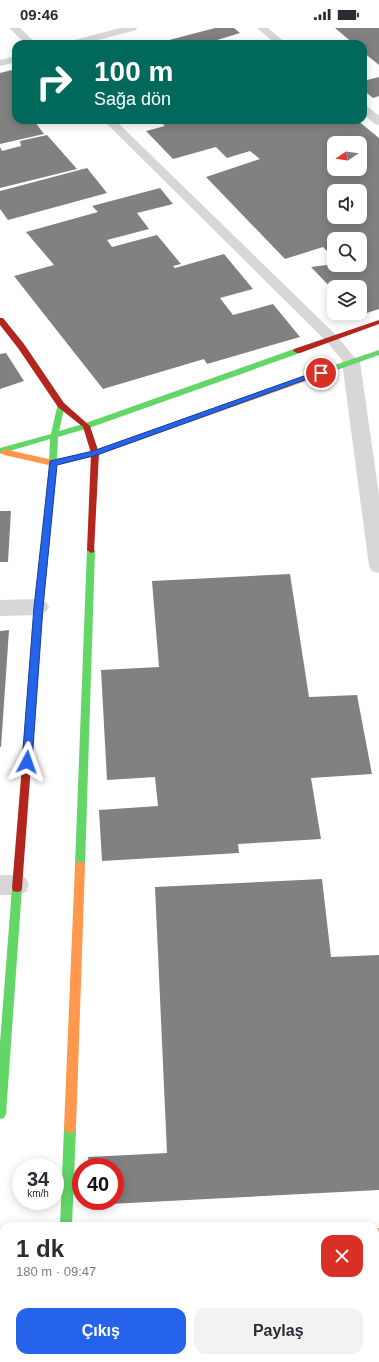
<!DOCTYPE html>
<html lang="tr">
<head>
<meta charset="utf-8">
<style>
  body { margin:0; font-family:Arial,sans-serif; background:#f2f2f3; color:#2b2b33; height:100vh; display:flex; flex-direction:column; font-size:15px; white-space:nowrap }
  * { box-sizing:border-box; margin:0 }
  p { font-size:13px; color:#7c7c81 }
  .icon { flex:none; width:22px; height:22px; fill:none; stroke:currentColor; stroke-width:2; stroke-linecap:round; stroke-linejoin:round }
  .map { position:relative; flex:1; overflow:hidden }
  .drawer { position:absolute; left:0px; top:1194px; width:379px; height:140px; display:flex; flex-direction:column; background:#fff; border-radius:12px 12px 0 0; box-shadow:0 2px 10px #0003 }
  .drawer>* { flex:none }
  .top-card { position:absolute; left:12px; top:12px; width:355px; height:84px; border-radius:12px; box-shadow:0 2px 10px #0003; background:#00695c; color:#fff; overflow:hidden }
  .needle { width:26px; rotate:257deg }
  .buttons { position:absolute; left:327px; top:108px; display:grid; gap:8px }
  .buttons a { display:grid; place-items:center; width:40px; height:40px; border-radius:8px; background:#fff; box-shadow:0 2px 10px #0003; font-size:20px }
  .speed { position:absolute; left:12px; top:1130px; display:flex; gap:8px; font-size:20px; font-weight:700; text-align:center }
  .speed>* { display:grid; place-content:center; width:52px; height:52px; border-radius:50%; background:#fff; box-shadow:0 2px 10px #0003; line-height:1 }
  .speed small { font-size:10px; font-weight:400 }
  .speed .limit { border:6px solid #d22; background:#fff; color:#111 }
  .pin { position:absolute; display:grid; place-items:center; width:34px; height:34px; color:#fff; margin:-17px; border:2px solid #fff; border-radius:50%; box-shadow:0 1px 4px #0007 }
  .me { position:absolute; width:44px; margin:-22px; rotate:4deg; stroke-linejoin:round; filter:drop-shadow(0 0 3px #0008) }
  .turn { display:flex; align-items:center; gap:14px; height:84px; padding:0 16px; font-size:18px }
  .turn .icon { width:52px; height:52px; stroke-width:2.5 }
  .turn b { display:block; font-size:28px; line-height:34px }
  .round { display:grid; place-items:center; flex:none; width:42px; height:42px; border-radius:12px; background:#f2f2f3 }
  .overview { display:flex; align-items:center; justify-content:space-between; height:68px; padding:0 16px }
  h1 { font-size:24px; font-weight:700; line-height:30px }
  .cta { display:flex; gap:8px; margin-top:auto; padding:8px 16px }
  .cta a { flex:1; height:46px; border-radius:12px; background:#2563eb; color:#fff; font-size:16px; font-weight:700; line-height:46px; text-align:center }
  .cta a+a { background:#f2f2f3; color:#2b2b33 }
  .status { display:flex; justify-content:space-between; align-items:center; height:28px; padding:0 20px; background:#fff; direction:ltr }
  .status svg { height:11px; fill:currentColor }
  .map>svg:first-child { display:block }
</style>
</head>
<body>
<div class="status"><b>09:46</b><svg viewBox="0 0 49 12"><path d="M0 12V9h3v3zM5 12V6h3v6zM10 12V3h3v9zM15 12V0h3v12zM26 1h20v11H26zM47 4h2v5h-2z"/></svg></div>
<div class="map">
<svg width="379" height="1334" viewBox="0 0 379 1334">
  <rect width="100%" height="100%" fill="#fff"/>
  <!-- building -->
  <g fill="#818181" fill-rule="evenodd">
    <path d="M215 0H234L240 5 214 13 216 16H154Z"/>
    <path d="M335 0H379V37L363 24V16H354Z"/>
    <path d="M16 41V92H40L35 94 44 106 0 116V45Z"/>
    <path d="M379 49V68L373 70 363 62V53Z"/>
    <path d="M159 92H357L379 110V281L358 288 355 285H360V259H334V263L311 239 334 236 360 237V211H334V230L323 219 285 231 206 149 260 131 250 123 227 130 216 119 173 131 146 103 165 98ZM334 115H360V141H334ZM334 163H360V189H334Z"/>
    <path d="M47 107 77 141 0 160V119L2 123 21 118 20 113Z"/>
    <path d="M87 140 107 165 8 192 0 181V163Z"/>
    <path d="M160 160 173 176 137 185 149 201 107 212 112 219 157 207 181 236 173 238 175 240 224 226 253 261 220 270 233 287 273 276 300 309 207 336 204 331 103 361 14 248 54 237 26 204 98 184 92 178Z"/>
    <path d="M6 325 24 353 0 361V326Z"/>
    <path d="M0 483H11L8 534H0Z"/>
    <path d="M290 546 309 669 357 667 372 746 311 750 321 811 238 816 239 825 102 833 99 782 158 778 155 749 107 752 101 642 159 639 152 553Z"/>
    <path d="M9 602 1 719H0V603Z"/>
    <path d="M322 851 331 929 379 927V1162L90 1177 89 1173H115V1139H89L88 1129 167 1125 155 859Z"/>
  </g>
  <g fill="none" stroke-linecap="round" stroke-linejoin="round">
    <!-- lane -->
    <g fill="#d7d7d7" fill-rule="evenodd">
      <path d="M9 0H20L37 16H26Z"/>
      <path d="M120 0H137L136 2 83 16H66L67 14Z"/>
      <path d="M257 0H268L287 16H276Z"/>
      <path d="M16 28V34L0 38V32Z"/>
      <path d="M363 77 367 78 379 88V97L375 96 363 86Z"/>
      <path d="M103 92H115L337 308 358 334 356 337H346L327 314Z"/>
    </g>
    <!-- street -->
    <g fill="#d7d7d7" fill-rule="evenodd">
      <path d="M351 328 357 330 360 334 379 467V545L372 543 369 538 342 334 345 330Z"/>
      <path d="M39 571 46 574 49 579 46 584 39 587 0 588V572Z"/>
      <path d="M0 847H17L26 850 29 857 26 864 17 867H0Z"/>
    </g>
    <!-- fast -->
    <g fill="#63d668" fill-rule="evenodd">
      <path d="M294 321H297L301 323 300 325 89 400 58 409 57 435 40 615 36 618 33 617 32 615 49 435 50 411 0 426V420L51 406 58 375H64L65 377 59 403 83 396Z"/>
      <path d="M379 322V327L323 347H317L316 345 317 343Z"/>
      <path d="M91 519 95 522 85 837 83 840 80 841 77 840 75 837 87 522Z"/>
      <path d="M17 856 21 857 22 860 6 1086 4 1090 0 1091V1015L12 860 13 857Z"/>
      <path d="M70 1095 74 1096 76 1100 72 1198H60L64 1100 66 1096Z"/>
      <rect x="375" y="1250" width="4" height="12"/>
      <rect x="0" y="1265" width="4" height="12"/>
      <rect x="58" y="1330" width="12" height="4"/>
    </g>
    <!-- slow -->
    <g fill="#ff974d" fill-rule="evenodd">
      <path d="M317 343H323L324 345 323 347 95 428 53 438 4 427 0 424 4 421 53 432 93 423Z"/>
      <path d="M80 833 83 834 85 837 76 1100 74 1104 70 1105 66 1104 64 1100 75 837 77 834Z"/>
      <rect x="375" y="1200" width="4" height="12"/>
    </g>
    <!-- jam -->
    <g fill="#b3261e" fill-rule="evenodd">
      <path d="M0 290H3L24 316 64 375 90 398 99 425 94 524 91 525 87 522 91 425 83 399 58 379 18 320 0 297Z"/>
      <path d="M379 292V296L300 325H297L293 323 294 321Z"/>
      <path d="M36 612 40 615 22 860 21 863 17 864 13 863 12 860 32 615Z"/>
      <rect x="0" y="1208" width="4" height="12"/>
    </g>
  </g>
  <!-- route -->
  <path fill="#2563eb" stroke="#184099" d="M318 343H323L324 345 97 427 57 437 43 579 32 734 30 736H23L22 734 34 579 50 433 93 423Z"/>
</svg>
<div class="buttons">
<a><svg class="needle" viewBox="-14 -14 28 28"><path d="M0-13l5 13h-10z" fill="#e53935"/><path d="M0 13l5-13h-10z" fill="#7c7c81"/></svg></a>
<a><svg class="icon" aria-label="sound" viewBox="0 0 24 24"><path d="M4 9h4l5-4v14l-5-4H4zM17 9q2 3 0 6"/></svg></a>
<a><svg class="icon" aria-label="search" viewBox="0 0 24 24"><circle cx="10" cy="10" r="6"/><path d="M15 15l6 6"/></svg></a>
<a><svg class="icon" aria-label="layers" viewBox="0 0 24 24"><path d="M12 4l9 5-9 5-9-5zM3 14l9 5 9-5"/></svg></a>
</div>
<div class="speed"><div>34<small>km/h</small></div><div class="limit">40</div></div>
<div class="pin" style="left:321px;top:345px;background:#d93025"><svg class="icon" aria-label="arrive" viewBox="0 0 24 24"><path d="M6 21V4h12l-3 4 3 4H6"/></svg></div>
<svg class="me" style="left:27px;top:734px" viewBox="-20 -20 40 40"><path d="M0-17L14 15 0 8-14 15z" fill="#2563eb" stroke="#fff" stroke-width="4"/></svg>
<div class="top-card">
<div class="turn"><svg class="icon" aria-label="right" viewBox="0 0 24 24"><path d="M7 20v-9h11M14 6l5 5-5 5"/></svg><div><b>100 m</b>Sağa dön</div></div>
</div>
<section class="drawer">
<div class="overview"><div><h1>1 dk</h1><p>180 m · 09:47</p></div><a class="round" style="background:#d93025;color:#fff"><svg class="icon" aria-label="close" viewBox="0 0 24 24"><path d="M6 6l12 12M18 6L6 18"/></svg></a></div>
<div class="cta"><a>Çıkış</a><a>Paylaş</a></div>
</section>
</div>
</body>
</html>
